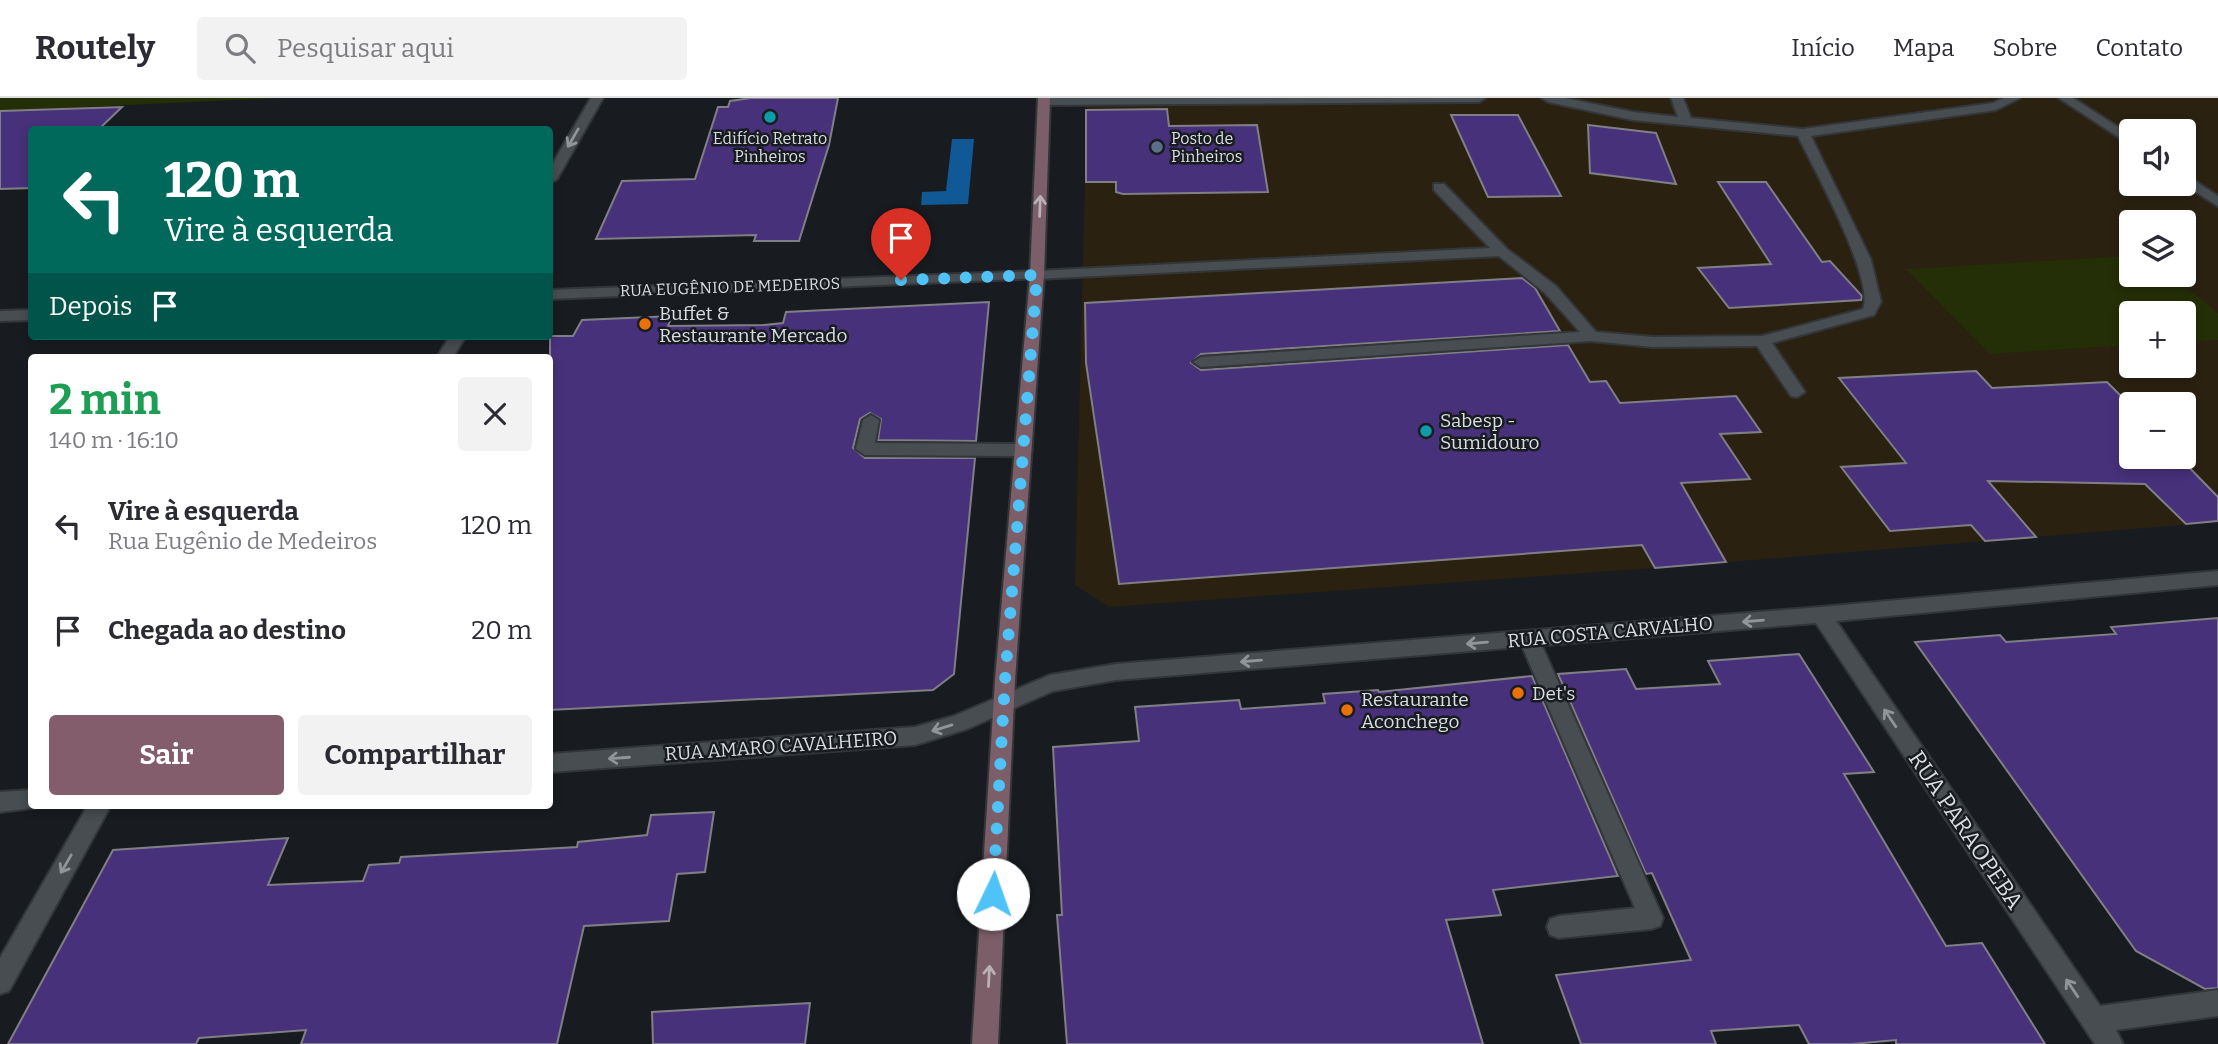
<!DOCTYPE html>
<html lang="pt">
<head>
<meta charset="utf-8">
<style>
  body { margin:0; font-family:Bitter,serif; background:#f2f2f3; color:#2b2b33; height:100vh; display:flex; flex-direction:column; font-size:26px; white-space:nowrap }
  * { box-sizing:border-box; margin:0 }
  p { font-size:23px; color:#7c7c81 }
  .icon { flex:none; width:38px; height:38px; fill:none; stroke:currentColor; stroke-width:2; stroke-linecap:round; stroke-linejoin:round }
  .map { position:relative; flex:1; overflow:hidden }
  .details { position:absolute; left:28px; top:256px; width:525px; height:455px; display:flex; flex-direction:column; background:#fff; border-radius:7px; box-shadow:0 4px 10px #0003 }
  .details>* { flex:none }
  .top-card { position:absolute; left:28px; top:28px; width:525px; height:214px; border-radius:7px; box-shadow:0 4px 10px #0003; background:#00695c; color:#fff; overflow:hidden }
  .buttons { position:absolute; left:2119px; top:21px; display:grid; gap:14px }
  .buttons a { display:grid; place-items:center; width:77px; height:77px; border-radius:7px; background:#fff; box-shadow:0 4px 10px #0003; font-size:35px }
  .pin { position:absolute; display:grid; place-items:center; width:60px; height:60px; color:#fff; margin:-72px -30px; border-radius:50% 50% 50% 0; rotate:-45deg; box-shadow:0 0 7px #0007 }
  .pin .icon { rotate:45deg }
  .me { position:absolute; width:77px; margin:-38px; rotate:3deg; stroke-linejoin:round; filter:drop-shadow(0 0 5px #0008) }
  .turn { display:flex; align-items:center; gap:24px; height:147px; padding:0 21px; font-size:32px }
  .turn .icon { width:91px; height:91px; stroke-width:2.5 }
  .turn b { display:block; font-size:49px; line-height:60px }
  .then { display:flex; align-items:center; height:66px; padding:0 21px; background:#0003; gap:14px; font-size:26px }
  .round { display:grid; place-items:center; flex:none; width:74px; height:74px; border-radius:7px; background:#f2f2f3 }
  .headline { display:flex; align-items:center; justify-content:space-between; height:119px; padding:0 21px }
  h1 { font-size:42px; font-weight:700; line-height:52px; color:#1e9e55 }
  .button { display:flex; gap:14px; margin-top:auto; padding:14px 21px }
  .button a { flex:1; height:80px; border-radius:7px; background:#845d6d; color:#fff; font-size:28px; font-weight:700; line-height:80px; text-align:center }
  .button a+a { background:#f2f2f3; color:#2b2b33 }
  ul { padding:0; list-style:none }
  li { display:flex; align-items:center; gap:21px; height:105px; padding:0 21px }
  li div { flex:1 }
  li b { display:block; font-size:26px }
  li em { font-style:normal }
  header { display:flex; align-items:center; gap:42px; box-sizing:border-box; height:98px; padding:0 35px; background:#fff; border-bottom:2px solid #e1e1e2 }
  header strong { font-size:33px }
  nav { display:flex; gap:38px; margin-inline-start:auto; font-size:24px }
  .search { width:490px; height:63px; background:#f2f2f3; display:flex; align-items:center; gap:18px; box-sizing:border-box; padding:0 24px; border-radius:7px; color:#7c7c81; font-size:26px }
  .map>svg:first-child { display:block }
</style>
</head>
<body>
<header>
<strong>Routely</strong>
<div class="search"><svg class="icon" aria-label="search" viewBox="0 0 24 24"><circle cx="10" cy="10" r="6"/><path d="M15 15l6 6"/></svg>Pesquisar aqui</div>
<nav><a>Início</a><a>Mapa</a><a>Sobre</a><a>Contato</a></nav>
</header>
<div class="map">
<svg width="2218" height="946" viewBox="0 0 2218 946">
  <rect width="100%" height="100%" fill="#181c20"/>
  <!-- commercial -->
  <path fill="#2a2111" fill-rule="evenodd" d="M1087 0H2218V424L1655 470 1109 509 1075 487ZM2132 33H2184V86H2132ZM2132 124H2184V177H2132ZM2132 215H2184V268H2132ZM2132 306H2184V359H2132Z"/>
  <!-- green -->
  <g fill="#242e07">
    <path d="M0 0H280L0 13Z"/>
    <path d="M2131 158 2132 177H2171L2218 215V242L2184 244V215H2132L2131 247 1990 256 1906 171Z"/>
  </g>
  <!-- water -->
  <path fill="#115996" d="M952 41H974L968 106 921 107 922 94 946 93Z"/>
  <!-- building -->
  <g fill="#47317a" stroke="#807f86" stroke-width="2">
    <path d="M751 0H838L829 47 799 143H754L756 137 596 141 622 83 695 81 718 9H728L730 3Z"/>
    <path d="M122 9 98 32H32V90L0 91V13Z"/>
    <path d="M1167 11 1169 28 1257 27 1268 94 1123 96 1116 94V84H1086V12Z"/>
    <path d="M1451 17H1518L1561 98 1488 99Z"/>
    <path d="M1588 27 1656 35 1676 86 1590 75Z"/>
    <path d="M1718 84H1766L1822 164 1830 163 1862 198 1861 202 1729 210 1698 170 1771 166Z"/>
    <path d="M1522 180 1535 190 1560 233 1201 256 1191 265 1201 272 1568 247 1590 284 1606 283 1620 305 1736 298 1761 334 1720 336 1750 381 1681 385 1726 464 1655 470 1642 447 1119 486 1086 265 1085 205Z"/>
    <path d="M989 204 976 343 878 342 881 321 870 315 860 321 853 350 865 360H975L954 576 933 592 550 612V238H573L582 222 672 218 668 228 764 227 783 225 786 214Z"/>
    <path d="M1976 273 1992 290 2107 284 2132 309V359H2179L2218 399V423L2186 426 2145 386 1988 383 2036 439 1985 443 1971 427 1890 433 1841 369 1906 365 1839 280Z"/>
    <path d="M2218 520V890L2205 891 2136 853 1915 544 2000 537 2006 544 2116 536 2111 529Z"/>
    <path d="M1799 556 1874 674 1844 676 1946 848 1982 845 2045 946H1896V942L1852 946H1809L1799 927 1711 933 1716 946H1581L1556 877 1691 862 1652 775 1646 776 1558 576 1626 571 1636 591 1720 586 1708 563Z"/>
    <path d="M1532 578 1618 778 1493 792 1501 817 1446 822 1483 946H1067L1057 817H1062L1053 649 1139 643 1135 609 1239 602 1241 611 1325 605 1323 596 1378 592 1379 594Z"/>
    <path d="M714 714 705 774 677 776 669 823 584 828 557 946H301L306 932 199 940 196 946H8L113 752 288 740 268 787 363 783 369 767 399 765 401 759 577 749 578 744 647 737 651 717Z"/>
    <path d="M810 905 805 946H653L652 914Z"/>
  </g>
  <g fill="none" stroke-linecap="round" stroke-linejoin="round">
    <!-- service casing -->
    <g stroke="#333639" stroke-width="4">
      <g id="service">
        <path d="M1044 0H1485L1479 4 1040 7V1Z"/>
        <path d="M1542 0H1565L1633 14 1678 19 1671 0H1683L1691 20 1803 31 1993 5 2004 0H2020L1996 12 1811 38 1871 162 1881 204 1874 217 1772 245 1805 294 1797 299 1791 298 1757 248 1653 249 1591 243 1201 269 1193 264 1201 259 1580 234 1545 195 1499 158 1037 181 1030 177 1037 173 1490 150 1434 92V86H1444L1507 151 1556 188 1596 234 1653 239 1762 238 1863 211C1875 181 1814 71 1798 38L1633 22 1548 4Z"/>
        <path d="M2059 0H2073L2132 38V48Z"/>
        <path d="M2184 76 2218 98V108L2183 86Z"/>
        <path d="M1529 533 1536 535 1539 541 1663 820 1660 828 1651 831 1559 840 1550 837 1547 829 1550 821 1559 818 1635 810 1519 541 1522 535Z"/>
      </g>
    </g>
    <!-- minor casing -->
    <g stroke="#333639" stroke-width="4">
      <g id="minor">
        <path d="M591 0H603L557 81 550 85V70Z"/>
        <path d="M1037 173 1044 177 1042 180 550 201V192Z"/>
        <path d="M32 212V222L0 223V213Z"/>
        <path d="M450 238H466L453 259H437Z"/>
        <path d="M871 317 879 322 875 345 1023 346 1032 352 1023 358 865 357 856 351 863 322Z"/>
        <path d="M2218 473V487L1836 523 2100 908 2218 892V918L2116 932 2123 946H2095L1816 525 1116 582 1053 593 967 631 915 647 550 674V656L915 629 954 618 1050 577 1116 566 1821 509Z"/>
        <path d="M32 692V707H41L40 709 0 714V694Z"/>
        <path d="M88 707H111L9 893 0 896V860Z"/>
      </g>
    </g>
    <!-- secondary casing -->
    <g stroke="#333639" stroke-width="4">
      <path id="secondary" d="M1038 0H1050L1044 177 1015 582 998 946H972L995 582 1030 177Z"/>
    </g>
    <!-- service -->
    <use href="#service" fill="#484d51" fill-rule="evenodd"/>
    <!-- minor -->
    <use href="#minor" fill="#484d51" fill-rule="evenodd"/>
    <!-- secondary -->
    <use href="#secondary" fill="#7c5e68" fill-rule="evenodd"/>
  </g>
  <!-- one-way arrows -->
  <defs><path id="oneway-shaft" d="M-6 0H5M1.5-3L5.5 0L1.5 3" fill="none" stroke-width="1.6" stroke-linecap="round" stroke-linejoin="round" transform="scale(1.75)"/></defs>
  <g stroke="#919598">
    <use href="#oneway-shaft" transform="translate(573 40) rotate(120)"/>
    <use href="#oneway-shaft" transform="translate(1753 523) rotate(175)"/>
    <use href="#oneway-shaft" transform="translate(1477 545) rotate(175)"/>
    <use href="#oneway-shaft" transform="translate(1251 563) rotate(175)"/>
    <use href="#oneway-shaft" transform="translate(1890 620) rotate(-124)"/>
    <use href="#oneway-shaft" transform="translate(942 630) rotate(163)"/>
    <use href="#oneway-shaft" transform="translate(619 660) rotate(176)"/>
    <use href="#oneway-shaft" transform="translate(66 766) rotate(120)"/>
    <use href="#oneway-shaft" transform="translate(2072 890) rotate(-124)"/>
  </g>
  <g stroke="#b9b1b6">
    <use href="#oneway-shaft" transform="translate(1040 108) rotate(-88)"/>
    <use href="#oneway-shaft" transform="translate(989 878) rotate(-87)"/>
  </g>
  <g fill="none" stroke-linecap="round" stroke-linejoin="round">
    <!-- route -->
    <path stroke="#4fc3f7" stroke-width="12" stroke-dasharray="0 21.6" d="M901 182 1037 177 1005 582 993 796"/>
  </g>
  <!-- markers -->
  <g fill="#0f9aa8" stroke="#181c20" stroke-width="2.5">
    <circle cx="770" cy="19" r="7"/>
    <circle cx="1426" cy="333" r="7"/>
  </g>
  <circle fill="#5c6f8a" stroke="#181c20" stroke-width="2.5" cx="1157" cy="49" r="7"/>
  <g fill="#e8710a" stroke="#181c20" stroke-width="2.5">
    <circle cx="645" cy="226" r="7"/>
    <circle cx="1518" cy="595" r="7"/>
    <circle cx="1347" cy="612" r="7"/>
  </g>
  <g text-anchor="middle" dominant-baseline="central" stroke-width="5" stroke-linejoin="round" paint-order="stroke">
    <!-- far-poi labels -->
    <g font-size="16" fill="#dadde0" stroke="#181c20">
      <text x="770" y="40">Edifício Retrato<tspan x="770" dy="18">Pinheiros</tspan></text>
      <text x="1171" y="40" text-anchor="start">Posto de<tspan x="1171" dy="18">Pinheiros</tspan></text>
    </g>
    <!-- far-street labels -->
    <g font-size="16" fill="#dadde0" stroke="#181c20">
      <text transform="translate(730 189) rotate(-2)">RUA EUGÊNIO DE MEDEIROS</text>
    </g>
    <!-- poi labels -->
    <g font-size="19" fill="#dadde0" stroke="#181c20" text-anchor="start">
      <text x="659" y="215">Buffet &amp;<tspan x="659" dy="22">Restaurante Mercado</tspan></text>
      <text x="1440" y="322">Sabesp -<tspan x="1440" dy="22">Sumidouro</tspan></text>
      <text x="1532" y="595">Det's</text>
      <text x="1361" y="601">Restaurante<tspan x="1361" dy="22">Aconchego</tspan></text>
    </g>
    <!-- street labels -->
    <g font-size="19" fill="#dadde0" stroke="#181c20">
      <text transform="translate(1610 534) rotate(-5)">RUA COSTA CARVALHO</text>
      <text transform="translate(781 648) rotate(-4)">RUA AMARO CAVALHEIRO</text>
    </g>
    <!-- near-street labels -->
    <g font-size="23" fill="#dadde0" stroke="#181c20">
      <text transform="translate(1966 732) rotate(56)">RUA PARAOPEBA</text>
    </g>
  </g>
</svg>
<div class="buttons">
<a><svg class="icon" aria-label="sound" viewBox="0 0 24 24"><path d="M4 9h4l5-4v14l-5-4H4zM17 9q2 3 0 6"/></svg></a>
<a><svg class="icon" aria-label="layers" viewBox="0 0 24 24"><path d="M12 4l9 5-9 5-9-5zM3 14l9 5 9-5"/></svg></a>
<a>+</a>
<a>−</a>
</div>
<div class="pin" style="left:901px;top:182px;background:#d93025"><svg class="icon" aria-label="arrive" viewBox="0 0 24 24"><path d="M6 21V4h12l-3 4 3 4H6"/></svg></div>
<svg class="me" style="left:993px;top:796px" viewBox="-20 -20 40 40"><circle r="19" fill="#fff"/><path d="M0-13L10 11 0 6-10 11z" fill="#4fc3f7"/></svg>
<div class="top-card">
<div class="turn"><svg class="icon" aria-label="left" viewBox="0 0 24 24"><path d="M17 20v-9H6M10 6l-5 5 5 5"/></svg><div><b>120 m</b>Vire à esquerda</div></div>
<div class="then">Depois<svg class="icon" aria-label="arrive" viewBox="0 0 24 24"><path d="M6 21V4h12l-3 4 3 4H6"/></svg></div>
</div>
<section class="details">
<div class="headline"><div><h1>2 min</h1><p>140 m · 16:10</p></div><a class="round"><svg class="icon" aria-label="close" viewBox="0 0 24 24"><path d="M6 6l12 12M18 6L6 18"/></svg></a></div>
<ul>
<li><svg class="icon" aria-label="left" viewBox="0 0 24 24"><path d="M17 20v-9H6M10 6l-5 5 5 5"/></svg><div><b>Vire à esquerda</b><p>Rua Eugênio de Medeiros</p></div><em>120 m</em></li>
<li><svg class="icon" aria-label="arrive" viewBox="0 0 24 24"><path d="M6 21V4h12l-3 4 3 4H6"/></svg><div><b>Chegada ao destino</b></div><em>20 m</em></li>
</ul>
<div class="button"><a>Sair</a><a>Compartilhar</a></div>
</section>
</div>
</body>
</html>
